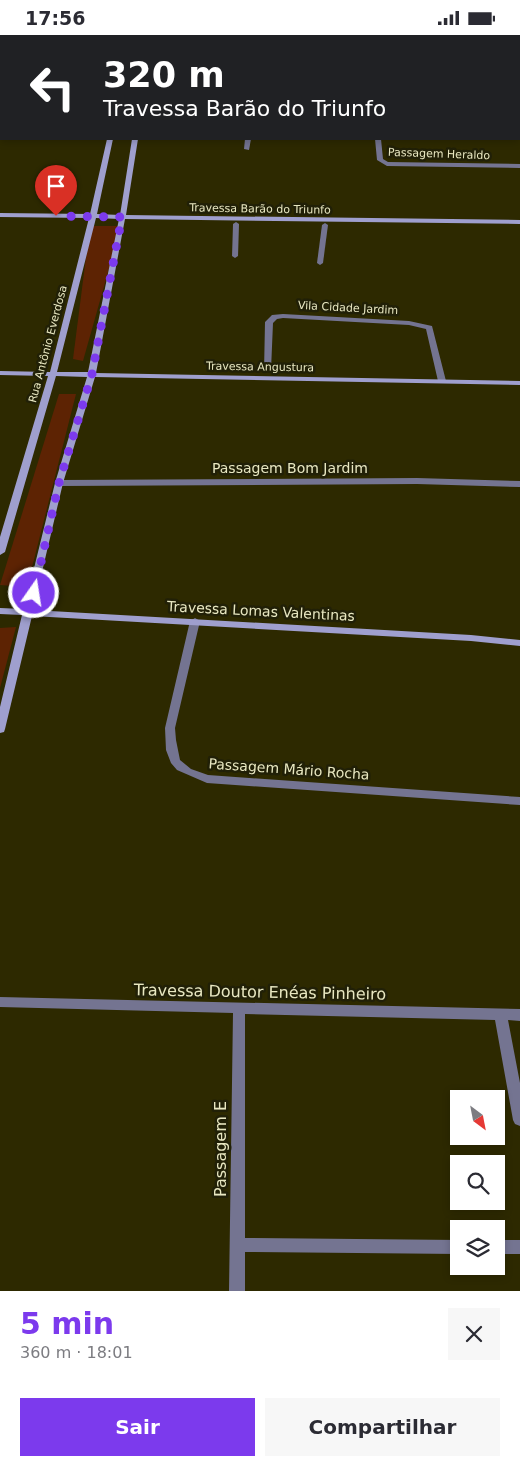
<!DOCTYPE html>
<html lang="pt">
<head>
<meta charset="utf-8">
<style>
  body { margin:0; font-family:"DejaVu Sans",sans-serif; background:#f7f7f7; color:#2b2b33; height:100vh; display:flex; flex-direction:column; font-size:19px; white-space:nowrap }
  * { box-sizing:border-box; margin:0 }
  p { font-size:16px; color:#7c7c81 }
  .icon { flex:none; width:28px; height:28px; fill:none; stroke:currentColor; stroke-width:2; stroke-linecap:round; stroke-linejoin:round }
  .map { position:relative; height:1256px; overflow:hidden }
  .drawer { display:flex; flex-direction:column; background:#fff; flex:1 }
  .drawer>* { flex:none }
  .guide { position:absolute; left:0px; top:0px; width:520px; height:105px; box-shadow:0 2px 8px #0003; background:#202124; color:#fff; overflow:hidden }
  .needle { width:32px; rotate:148deg }
  .buttons { position:absolute; left:450px; top:1055px; display:grid; gap:10px }
  .buttons a { display:grid; place-items:center; width:55px; height:55px; border-radius:0px; background:#fff; box-shadow:0 2px 8px #0003; font-size:25px }
  .pin { position:absolute; display:grid; place-items:center; width:42px; height:42px; color:#fff; margin:-51px -21px; border-radius:50% 50% 50% 0; rotate:-45deg; box-shadow:0 0 5px #0007 }
  .pin .icon { rotate:45deg }
  .me { position:absolute; width:55px; margin:-28px; rotate:13deg; stroke-linejoin:round; filter:drop-shadow(0 0 4px #0008) }
  .turn { display:flex; align-items:center; gap:18px; height:105px; padding:0 20px; font-size:22px }
  .turn .icon { width:65px; height:65px; stroke-width:2.5 }
  .turn b { display:block; font-size:35px; line-height:42px }
  .round { display:grid; place-items:center; flex:none; width:52px; height:52px; border-radius:0px; background:#f7f7f7 }
  .summary { display:flex; align-items:center; justify-content:space-between; height:85px; padding:0 20px }
  h1 { font-size:30px; font-weight:600; line-height:38px; color:#7c3aed }
  .button { display:flex; gap:10px; margin-top:auto; padding:10px 20px }
  .button a { flex:1; height:58px; border-radius:0px; background:#7c3aed; color:#fff; font-size:20px; font-weight:600; line-height:58px; text-align:center }
  .button a+a { background:#f7f7f7; color:#2b2b33 }
  .status { display:flex; justify-content:space-between; align-items:center; height:35px; padding:0 25px; background:#fff; direction:ltr }
  .status svg { height:14px; fill:currentColor }
  .map>svg:first-child { display:block }
</style>
</head>
<body>
<div class="status"><b>17:56</b><svg viewBox="0 0 49 12"><path d="M0 12V9h3v3zM5 12V6h3v6zM10 12V3h3v9zM15 12V0h3v12zM26 1h20v11H26zM47 4h2v5h-2z"/></svg></div>
<div class="map">
<svg width="520" height="1256" viewBox="0 0 520 1256">
  <rect width="100%" height="100%" fill="#2d2900"/>
  <!-- green -->
  <g fill="#5d2303">
    <path d="M90 191H121L83 326 73 324Z"/>
    <path d="M59 359H76L27 552 0 550Z"/>
    <path d="M16 592 0 653V593Z"/>
  </g>
  <g fill="none" stroke-linecap="round" stroke-linejoin="round">
    <!-- lane -->
    <g fill="#747491" fill-rule="evenodd">
      <path d="M245 104H251L249 115 244 114Z"/>
      <path d="M325 188 328 190 323 228 320 230 317 228 322 190Z"/>
    </g>
    <!-- street -->
    <g fill="#747491" fill-rule="evenodd">
      <rect x="336" y="0" width="4" height="1"/>
      <rect x="507" y="0" width="4" height="1"/>
      <path d="M520 30V34L519 33V31Z"/>
      <path d="M375 104H381L383 124 388 127 520 129V133L387 131 377 125Z"/>
      <path d="M236 187 239 189 238 221 235 223 232 221 233 189Z"/>
      <path d="M283 279 409 286 432 291 446 346 442 348 438 346 426 294 409 290 283 283 277 284 273 288 271 335 270 337H264L265 287 272 280Z"/>
      <path d="M417 443 520 446V452L417 449 59 451 55 448 59 445Z"/>
      <path d="M195 583 200 586 175 693 176 705 180 725 191 734 208 740 520 762V770L207 748 177 735 171 728 166 715 165 693 190 586Z"/>
      <path d="M0 962 520 974V986L508 985 520 1048V1091L515 1089 513 1085 495 985 245 979V1203L459 1205V1219L245 1217V1256H229L233 978 0 972Z"/>
      <rect x="496" y="1205" width="24" height="14"/>
    </g>
    <!-- secondary -->
    <g fill="#9f9fce" fill-rule="evenodd">
      <rect x="134" y="0" width="4" height="1"/>
      <rect x="149" y="0" width="4" height="1"/>
      <rect x="0" y="68" width="1" height="4"/>
      <rect x="519" y="74" width="1" height="4"/>
      <path d="M107 104H113L97 179 120 180 132 104H138L126 180 520 185V189L125 184 96 338 520 346V350L95 342 63 448 33 575 471 600 520 605V611L471 606 32 581 5 694 4 697 0 698V672L22 580 0 579V573L24 574 55 448 87 342 56 341 5 517 0 520V502L48 341 0 340V336L50 337 89 183 0 182V178L90 179ZM96 183 119 184 88 337H57Z"/>
    </g>
  </g>
  <g fill="none" stroke-linecap="round" stroke-linejoin="round">
    <!-- route -->
    <path stroke="#7c3aed" stroke-width="9" stroke-dasharray="0 16.2" d="M34 558 59 448 92 339 122 182 56 181"/>
  </g>
  <g text-anchor="middle" dominant-baseline="central" stroke-width="5" stroke-linejoin="round" paint-order="stroke">
    <!-- far-street labels -->
    <g font-size="11" fill="#e8e7c1" stroke="#212007">
      <text transform="translate(439 119) rotate(2)">Passagem Heraldo</text>
      <text transform="translate(260 174) rotate(1)">Travessa Barão do Triunfo</text>
      <text transform="translate(348 273) rotate(3)">Vila Cidade Jardim</text>
      <text transform="translate(48 309) rotate(-75)">Rua Antônio Everdosa</text>
      <text transform="translate(260 332) rotate(1)">Travessa Angustura</text>
    </g>
    <!-- street labels -->
    <g font-size="14" fill="#e8e7c1" stroke="#212007">
      <text x="290" y="433">Passagem Bom Jardim</text>
      <text transform="translate(261 576) rotate(3)">Travessa Lomas Valentinas</text>
      <text transform="translate(289 734) rotate(4)">Passagem Mário Rocha</text>
    </g>
    <!-- near-street labels -->
    <g font-size="16" fill="#e8e7c1" stroke="#212007">
      <text transform="translate(260 957) rotate(1)">Travessa Doutor Enéas Pinheiro</text>
      <text transform="translate(220 1114) rotate(-90)">Passagem E</text>
    </g>
  </g>
</svg>
<div class="buttons">
<a><svg class="needle" viewBox="-14 -14 28 28"><path d="M0-13l5 13h-10z" fill="#e53935"/><path d="M0 13l5-13h-10z" fill="#7c7c81"/></svg></a>
<a><svg class="icon" aria-label="search" viewBox="0 0 24 24"><circle cx="10" cy="10" r="6"/><path d="M15 15l6 6"/></svg></a>
<a><svg class="icon" aria-label="layers" viewBox="0 0 24 24"><path d="M12 4l9 5-9 5-9-5zM3 14l9 5 9-5"/></svg></a>
</div>
<div class="pin" style="left:56px;top:181px;background:#d93025"><svg class="icon" aria-label="arrive" viewBox="0 0 24 24"><path d="M6 21V4h12l-3 4 3 4H6"/></svg></div>
<svg class="me" style="left:34px;top:558px" viewBox="-20 -20 40 40"><circle r="17" fill="#7c3aed" stroke="#fff" stroke-width="3"/><path d="M0-11L8 9 0 5-8 9z" fill="#fff"/></svg>
<div class="guide">
<div class="turn"><svg class="icon" aria-label="left" viewBox="0 0 24 24"><path d="M17 20v-9H6M10 6l-5 5 5 5"/></svg><div><b>320 m</b>Travessa Barão do Triunfo</div></div>
</div>
</div>
<section class="drawer">
<div class="summary"><div><h1>5 min</h1><p>360 m · 18:01</p></div><a class="round"><svg class="icon" aria-label="close" viewBox="0 0 24 24"><path d="M6 6l12 12M18 6L6 18"/></svg></a></div>
<div class="button"><a>Sair</a><a>Compartilhar</a></div>
</section>
</body>
</html>
